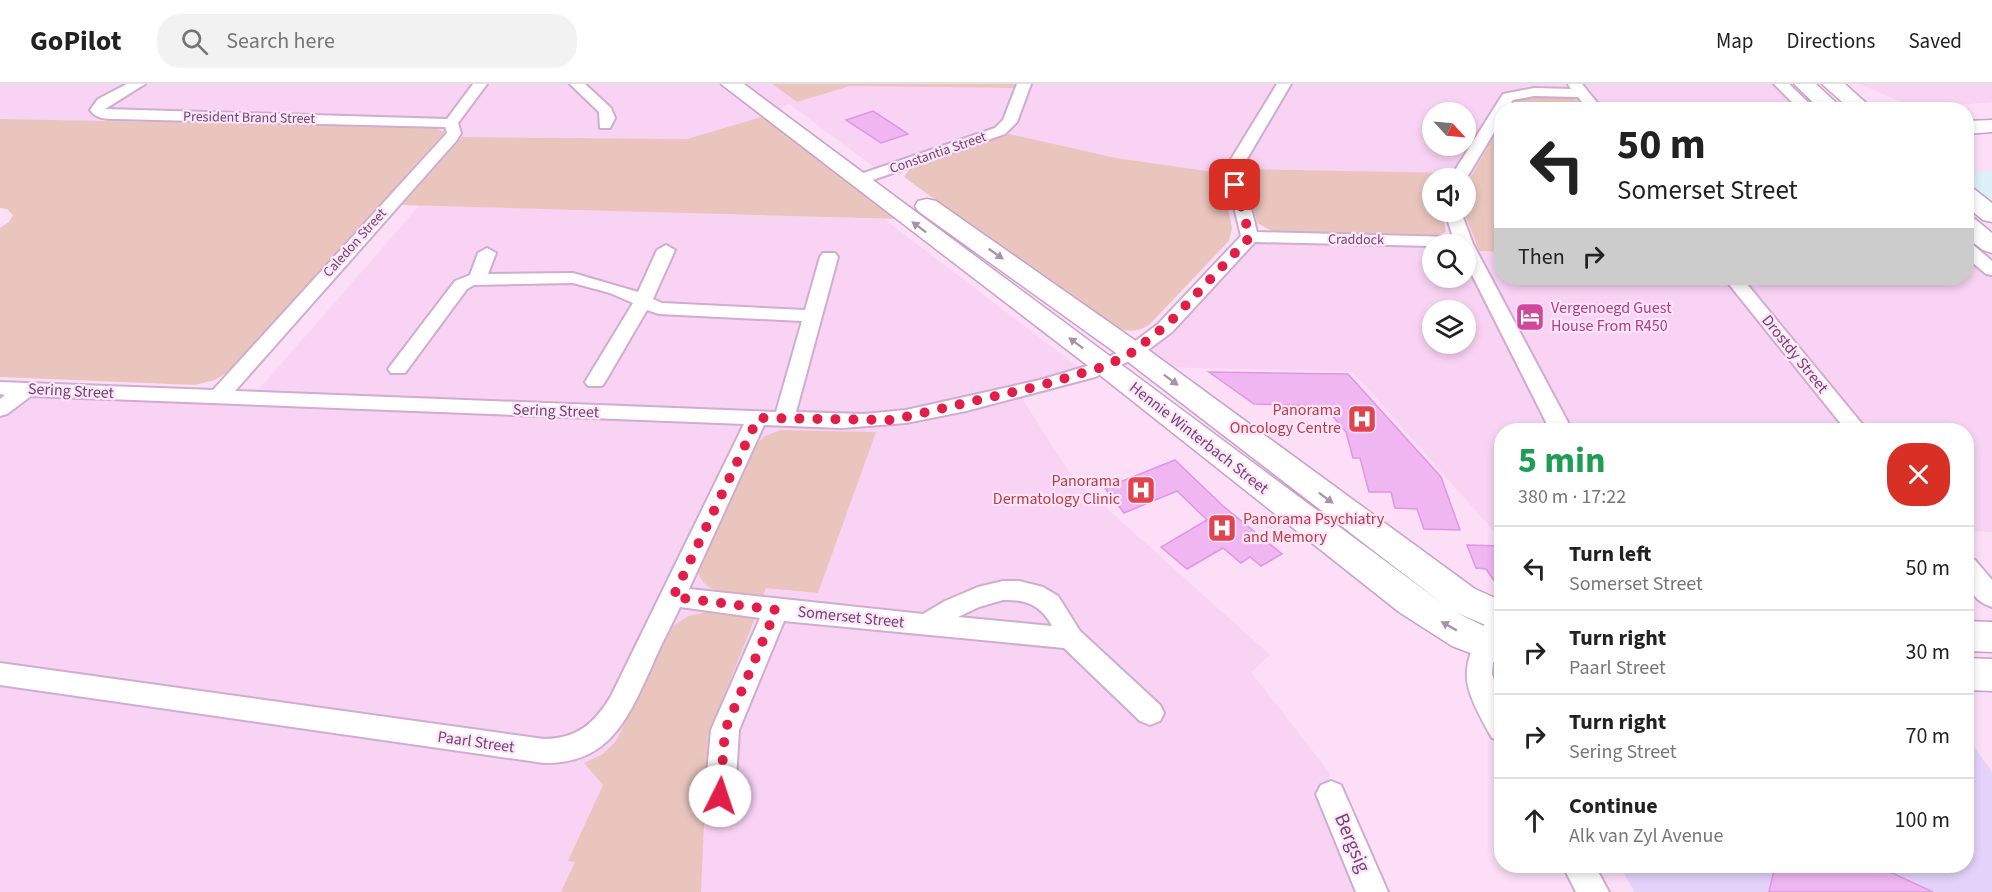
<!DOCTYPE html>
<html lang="en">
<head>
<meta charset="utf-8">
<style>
  body { margin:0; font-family:"Source Sans 3",sans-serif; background:#f2f2f2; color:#222; height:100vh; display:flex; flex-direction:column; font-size:22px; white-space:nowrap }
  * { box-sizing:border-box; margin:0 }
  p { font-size:20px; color:#767676 }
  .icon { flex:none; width:33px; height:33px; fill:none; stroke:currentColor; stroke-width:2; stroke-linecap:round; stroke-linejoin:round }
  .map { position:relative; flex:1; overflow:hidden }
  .side { position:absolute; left:1494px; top:339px; width:480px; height:450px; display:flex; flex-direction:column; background:#fff; border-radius:24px; box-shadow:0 3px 9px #0003 }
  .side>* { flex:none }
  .top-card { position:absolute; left:1494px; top:18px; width:480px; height:183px; border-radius:24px; box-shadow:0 3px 9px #0003; background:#fff; color:#222; overflow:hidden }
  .needle { width:39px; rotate:116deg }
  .controls { position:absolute; left:1422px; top:18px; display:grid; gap:12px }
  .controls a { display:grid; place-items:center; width:54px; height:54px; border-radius:50%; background:#fff; box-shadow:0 3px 9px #0003; font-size:30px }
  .pin { position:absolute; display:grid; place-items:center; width:51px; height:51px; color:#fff; margin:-26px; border-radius:12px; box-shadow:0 3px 9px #0006 }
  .me { position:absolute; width:66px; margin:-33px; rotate:4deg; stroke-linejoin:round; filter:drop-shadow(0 0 4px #0008) }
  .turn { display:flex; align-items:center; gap:21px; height:126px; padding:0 24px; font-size:27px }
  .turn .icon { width:78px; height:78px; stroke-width:2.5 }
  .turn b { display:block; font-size:42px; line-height:51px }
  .then { display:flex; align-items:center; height:57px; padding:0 24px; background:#0003; gap:12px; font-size:22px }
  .round { display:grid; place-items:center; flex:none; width:63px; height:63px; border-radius:24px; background:#f2f2f2 }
  .head { display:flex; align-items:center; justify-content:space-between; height:102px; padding:0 24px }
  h1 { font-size:36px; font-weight:700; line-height:45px; color:#1e9e55 }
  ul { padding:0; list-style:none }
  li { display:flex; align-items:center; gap:18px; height:84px; padding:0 24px; border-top:2px solid #e0e0e0 }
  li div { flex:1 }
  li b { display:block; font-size:22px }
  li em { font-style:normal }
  header { display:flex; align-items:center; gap:36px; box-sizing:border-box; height:84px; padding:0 30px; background:#fff; border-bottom:2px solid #e0e0e0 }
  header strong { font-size:28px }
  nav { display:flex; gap:33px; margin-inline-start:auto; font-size:21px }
  .search { width:420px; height:54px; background:#f2f2f2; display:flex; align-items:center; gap:15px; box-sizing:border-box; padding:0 21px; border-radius:24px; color:#767676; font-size:22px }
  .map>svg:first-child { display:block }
</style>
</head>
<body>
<header>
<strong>GoPilot</strong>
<div class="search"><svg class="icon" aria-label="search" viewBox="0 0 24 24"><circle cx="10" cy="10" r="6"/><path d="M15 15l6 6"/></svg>Search here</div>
<nav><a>Map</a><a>Directions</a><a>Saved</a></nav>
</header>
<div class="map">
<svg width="1992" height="808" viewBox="0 0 1992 808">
  <rect width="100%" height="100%" fill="#fcdef7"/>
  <!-- residential -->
  <g fill="#f9d3f4" fill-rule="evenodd">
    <path d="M0 0H772L797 18 850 2 1014 4 1016 0H1780L1809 25 1589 26 1580 16 1571 13 1516 15 1510 25 1502 26 1501 40 1472 90 1243 85 1221 89 1116 74 1007 50 886 92 789 20 768 31 687 55 462 53 434 43 0 35ZM1432 28H1466V62H1432Z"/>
    <path d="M1860 0H1992V18L1924 24 1911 22Z"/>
    <path d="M420 121 884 135 1085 288 1017 307 1074 395 1270 571 1251 588 1329 688 1332 709 1374 808H0V303L252 313Z"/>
    <path d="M1251 154 1461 158 1462 160H1432V194H1466V167L1501 168 1502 194H1966L1967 165 1992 188V448L1967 447 1966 346H1502V453H1499L1353 288 1157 283 1134 267ZM1432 226H1466V260H1432Z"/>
  </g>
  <!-- education -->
  <path fill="#dcf2f8" d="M1992 87V120L1967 99 1966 90Z"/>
  <!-- medical -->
  <path fill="#e4d2fa" d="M1967 652 1992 688V808H1635L1619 782H1966Z"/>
  <!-- green -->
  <g fill="#e9c5be">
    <path d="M772 0H1016L1014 4 850 2 797 18Z"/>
    <path d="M1526 12C1547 12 1575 7 1589 26H1510L1518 14Z"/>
    <path d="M768 31 898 135 402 121 462 53 687 55Z"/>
    <path d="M0 35 434 43 445 48 231 286 215 296 195 301 0 293V144L9 138 13 131 7 125 0 124Z"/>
    <path d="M1501 40V168L1479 167 1464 128 1466 101Z"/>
    <path d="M1009 50 1116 74 1221 89 1232 144 1229 157 1149 241C1134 251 1121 246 1106 239L904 93 910 84Z"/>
    <path d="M1243 85 1452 89 1447 94H1432V128H1442L1446 148 1432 153 1274 148 1257 139Z"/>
    <path d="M781 346 876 348 818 509 766 504 763 512C741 510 700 513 698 485L755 361 765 352Z"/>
    <path d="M707 528 755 534 708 652 701 808H561L575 778 568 777 603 701 584 679 603 670 616 657 672 543 688 532Z"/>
  </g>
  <!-- building -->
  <g fill="#f0b6f2" stroke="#e096e4" stroke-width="1.5">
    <path d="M873 27 908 50 881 59 846 36Z"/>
    <path d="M1209 288 1348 290 1441 393 1460 446 1424 445 1417 425 1395 424 1391 408H1369L1360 374H1353L1346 348 1324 322 1254 320Z"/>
    <path d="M1175 376 1223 422 1282 470 1261 482 1250 473 1241 479 1223 464 1187 485 1161 463 1207 436 1177 407 1124 429 1105 404Z"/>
    <path d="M1467 461 1502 462V508L1486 485 1476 484Z"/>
    <path d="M1775 782H1877L1933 808H1769Z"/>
  </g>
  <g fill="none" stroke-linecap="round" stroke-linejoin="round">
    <!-- street casing -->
    <g stroke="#d0acd0" stroke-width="4">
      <g id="street">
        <path d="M127 0H145L105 25 447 35 473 0H487L458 39 461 49 457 56 235 307 776 328 802 237 659 230 647 226 605 298 602 302H588L585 298 633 219 610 209 573 199 474 201 467 205 405 289H391L388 285 391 281 455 197 470 191 478 169 487 164 496 169 488 190 573 189 638 208 657 166 666 161 675 166 653 215 662 219 805 226 820 173 823 169H835L838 173 796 328 864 330 906 326 1040 296 1097 279 1126 264 1158 240 1241 152 1225 85 1277 0H1291L1241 85 1257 148 1453 153 1445 128H1461L1473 160 1572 346H1550L1466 179V160L1432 162 1255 158 1172 248 1140 272 1095 293 966 327 906 339 842 344 764 341 689 505 923 530 945 517 978 503 1003 497H1019L1043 503 1058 512 1080 547 1160 621 1164 629 1160 637 1150 641 1140 637 1064 564 784 537 739 646 735 712 730 721 720 725 710 721 705 712 711 646 760 534 680 523C671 543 660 562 652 582 628 634 610 680 544 679L0 601V579L544 655C577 655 595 639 611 612L744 340 31 312 7 330 0 332V315L5 311 0 310V298L213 306 447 49 445 43 116 35C106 35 96 35 90 26L98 15ZM1003 516C1025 515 1041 521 1052 542L958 533 979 523Z"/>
        <path d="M570 0H585L611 24 615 34 610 44H600L599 28Z"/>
        <path d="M1017 0H1031L1017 38 1005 50 864 99H852L850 96 852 93 995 44 1003 36Z"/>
        <path d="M1568 0H1582L1603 26H1588L1578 13 1534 12 1513 16 1507 26H1502V35L1466 95 1450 94 1503 10 1534 4 1571 5Z"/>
        <path d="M1774 0H1789L1816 26H1800Z"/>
        <path d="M1966 159 1972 160 1992 177V191L1986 190 1966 173Z"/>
        <path d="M1724 194H1742L1867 346H1846Z"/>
        <path d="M1966 473 1975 476 1992 496V523C1967 515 1966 495 1966 473Z"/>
        <path d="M1501 524 1502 556 1493 579 1492 590 1502 620V658L1492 654C1459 595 1458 586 1492 527Z"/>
        <path d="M1331 697 1341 701 1388 808H1356L1316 710 1321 701Z"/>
        <path d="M1563 782H1595L1609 808H1576Z"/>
      </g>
    </g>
    <!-- secondary casing -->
    <g stroke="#ca9fc9" stroke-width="3">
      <g id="secondary">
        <path d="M721 0H744L1443 520 1123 274 918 127 915 122 918 117 927 115 936 117 1143 262 1475 505 1502 517V548L1455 528 1502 551V581L1452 562 1399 528 1096 288Z"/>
        <path d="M1794 0H1816L1844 26H1821Z"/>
        <path d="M1822 0H1845L1874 26H1851Z"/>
        <path d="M1992 36V48L1966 50V37Z"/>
        <path d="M1966 103 1974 105 1992 119V138L1983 136 1966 122Z"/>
        <path d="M1966 133 1975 135 1992 149V169L1983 166 1966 153Z"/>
        <path d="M1966 537 1992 538V568L1966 567Z"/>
        <path d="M1966 574 1992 575V607L1966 606Z"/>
      </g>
    </g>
    <!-- street -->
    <use href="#street" fill="#fff" fill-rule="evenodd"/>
    <!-- secondary -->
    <use href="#secondary" fill="#fff" fill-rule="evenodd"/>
  </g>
  <!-- one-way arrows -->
  <defs><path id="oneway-solid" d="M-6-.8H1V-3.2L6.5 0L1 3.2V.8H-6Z" transform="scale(1.5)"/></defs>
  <g fill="#a991aa">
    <use href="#oneway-solid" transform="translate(919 143) rotate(-143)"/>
    <use href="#oneway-solid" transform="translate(996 170) rotate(35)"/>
    <use href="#oneway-solid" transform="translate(1076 259) rotate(-143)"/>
    <use href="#oneway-solid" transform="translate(1171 296) rotate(37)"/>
    <use href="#oneway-solid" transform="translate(1326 414) rotate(37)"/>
    <use href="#oneway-solid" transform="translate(1449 542) rotate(-150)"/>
  </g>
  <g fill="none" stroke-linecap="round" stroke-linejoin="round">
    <!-- route -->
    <path stroke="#e11d48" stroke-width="10" stroke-dasharray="0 18" d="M720 712 725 646 776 526 673 513 758 334 892 336 1039 302 1106 282 1133 268 1170 238 1250 153 1235 101"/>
  </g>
  <!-- icons -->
  <defs>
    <g id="hotel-square" transform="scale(1.5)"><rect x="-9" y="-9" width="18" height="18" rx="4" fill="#d1479c" stroke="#ffe5fa"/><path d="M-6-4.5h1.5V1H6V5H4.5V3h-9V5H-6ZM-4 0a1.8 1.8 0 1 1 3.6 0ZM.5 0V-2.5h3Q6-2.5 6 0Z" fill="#fff"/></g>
    <g id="hospital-square" transform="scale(1.5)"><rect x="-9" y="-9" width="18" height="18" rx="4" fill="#e0444e" stroke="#ffe5fa"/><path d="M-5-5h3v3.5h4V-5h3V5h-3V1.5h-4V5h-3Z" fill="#fff"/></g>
  </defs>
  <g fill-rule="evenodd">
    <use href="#hotel-square" x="1530" y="233"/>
    <use href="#hospital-square" x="1362" y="335"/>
    <use href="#hospital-square" x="1141" y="406"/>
    <use href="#hospital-square" x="1222" y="444"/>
  </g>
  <g text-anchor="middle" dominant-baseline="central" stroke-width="4.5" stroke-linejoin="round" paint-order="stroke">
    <!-- far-street labels -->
    <g font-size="14" fill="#6f4772" stroke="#ffe5fa">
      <text transform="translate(249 34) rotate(1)">President Brand Street</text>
      <text transform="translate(938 69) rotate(-19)">Constantia Street</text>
      <text transform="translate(1356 156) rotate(1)">Craddock</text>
      <text transform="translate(355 159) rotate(-48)">Caledon Street</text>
    </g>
    <!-- hotel labels -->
    <g font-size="16" fill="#b23c85" stroke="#ffe5fa" text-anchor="start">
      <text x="1551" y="224">Vergenoegd Guest<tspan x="1551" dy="18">House From R450</tspan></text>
    </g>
    <!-- street labels -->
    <g font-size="16" fill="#6f4772" stroke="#ffe5fa">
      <text transform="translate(1795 270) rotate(51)">Drostdy Street</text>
      <text transform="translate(71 307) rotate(3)">Sering Street</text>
      <text transform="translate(556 327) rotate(2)">Sering Street</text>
      <text transform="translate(1199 354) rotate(38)">Hennie Winterbach Street</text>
      <text transform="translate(851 533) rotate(6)">Somerset Street</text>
      <text transform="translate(476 658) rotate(8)">Paarl Street</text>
    </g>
    <!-- health labels -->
    <g font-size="16" fill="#be3a42" stroke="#ffe5fa" text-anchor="end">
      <text x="1341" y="326">Panorama<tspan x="1341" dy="18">Oncology Centre</tspan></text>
      <text x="1120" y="397">Panorama<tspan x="1120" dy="18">Dermatology Clinic</tspan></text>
      <text x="1243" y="435" text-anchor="start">Panorama Psychiatry<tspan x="1243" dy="18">and Memory</tspan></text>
    </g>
    <!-- near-street labels -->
    <g font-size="20" fill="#6f4772" stroke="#ffe5fa">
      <text transform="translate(1352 759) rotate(67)">Bergsig</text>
    </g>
  </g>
</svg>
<div class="controls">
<a><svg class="needle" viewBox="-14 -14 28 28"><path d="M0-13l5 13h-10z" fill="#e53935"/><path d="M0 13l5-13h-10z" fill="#767676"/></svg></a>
<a><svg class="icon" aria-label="sound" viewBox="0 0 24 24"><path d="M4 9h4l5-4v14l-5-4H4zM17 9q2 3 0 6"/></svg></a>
<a><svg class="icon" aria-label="search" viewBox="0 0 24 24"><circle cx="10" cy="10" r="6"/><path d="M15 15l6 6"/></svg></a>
<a><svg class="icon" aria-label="layers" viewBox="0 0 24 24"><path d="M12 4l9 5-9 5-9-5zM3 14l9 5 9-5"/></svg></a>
</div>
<div class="pin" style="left:1235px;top:101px;background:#d93025"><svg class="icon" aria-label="arrive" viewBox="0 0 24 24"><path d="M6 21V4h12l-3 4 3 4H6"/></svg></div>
<svg class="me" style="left:720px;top:712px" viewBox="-20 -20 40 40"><circle r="19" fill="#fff"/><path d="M0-13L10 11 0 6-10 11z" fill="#e11d48"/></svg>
<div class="top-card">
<div class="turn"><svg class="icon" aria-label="left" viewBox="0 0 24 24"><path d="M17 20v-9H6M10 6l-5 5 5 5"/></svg><div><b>50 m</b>Somerset Street</div></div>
<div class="then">Then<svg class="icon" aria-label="right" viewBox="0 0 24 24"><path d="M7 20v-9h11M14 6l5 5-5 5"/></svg></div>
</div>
<section class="side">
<div class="head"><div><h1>5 min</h1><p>380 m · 17:22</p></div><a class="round" style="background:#d93025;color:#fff"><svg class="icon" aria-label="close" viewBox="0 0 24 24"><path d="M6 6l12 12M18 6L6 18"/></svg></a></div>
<ul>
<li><svg class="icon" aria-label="left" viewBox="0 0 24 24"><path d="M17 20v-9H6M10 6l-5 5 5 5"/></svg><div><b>Turn left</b><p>Somerset Street</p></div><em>50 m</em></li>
<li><svg class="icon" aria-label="right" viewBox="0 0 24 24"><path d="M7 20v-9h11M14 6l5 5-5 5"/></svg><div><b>Turn right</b><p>Paarl Street</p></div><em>30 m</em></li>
<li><svg class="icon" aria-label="right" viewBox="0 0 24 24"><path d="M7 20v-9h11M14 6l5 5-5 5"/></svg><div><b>Turn right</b><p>Sering Street</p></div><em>70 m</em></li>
<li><svg class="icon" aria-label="ahead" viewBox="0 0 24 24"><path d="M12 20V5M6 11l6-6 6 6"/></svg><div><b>Continue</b><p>Alk van Zyl Avenue</p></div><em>100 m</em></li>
</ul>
</section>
</div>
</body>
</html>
